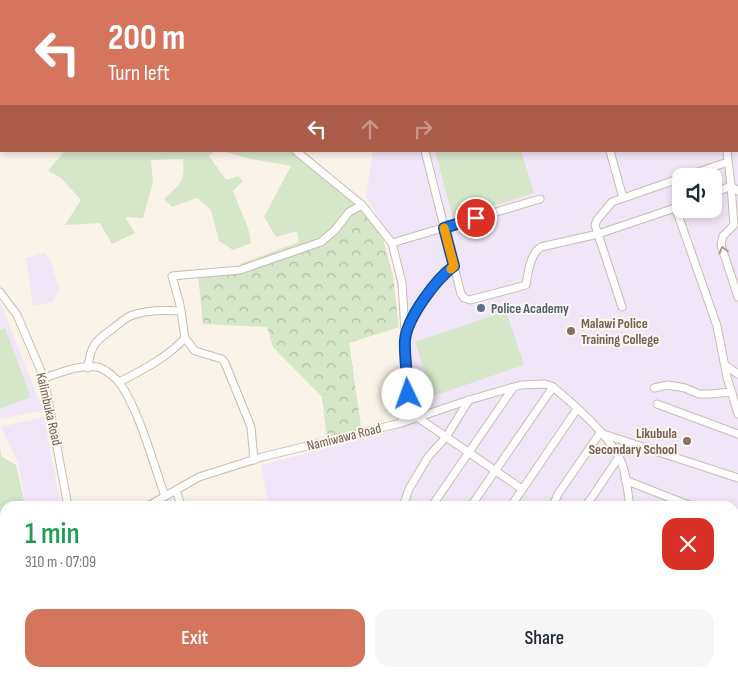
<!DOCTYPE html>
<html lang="en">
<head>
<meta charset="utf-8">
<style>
  body { margin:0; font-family:"Sofia Sans Condensed",sans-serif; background:#f6f6f7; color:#1f2937; height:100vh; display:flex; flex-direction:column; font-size:19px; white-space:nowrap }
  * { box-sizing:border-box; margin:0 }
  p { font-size:16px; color:#747a83 }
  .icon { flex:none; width:28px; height:28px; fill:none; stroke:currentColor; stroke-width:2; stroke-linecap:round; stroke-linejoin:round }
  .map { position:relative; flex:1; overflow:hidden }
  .panel { position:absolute; left:0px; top:501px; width:739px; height:176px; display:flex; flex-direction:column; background:#fff; border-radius:15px 15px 0 0; box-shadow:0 2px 8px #0003 }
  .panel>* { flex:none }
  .banner { position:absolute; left:0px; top:0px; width:739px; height:152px; box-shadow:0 2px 8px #0003; background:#d6755d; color:#fff; overflow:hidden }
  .fabs { position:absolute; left:672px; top:168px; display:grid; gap:10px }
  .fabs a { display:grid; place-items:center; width:50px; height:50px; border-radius:10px; background:#fff; box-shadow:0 2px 8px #0003; font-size:25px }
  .pin { position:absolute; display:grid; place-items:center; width:42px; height:42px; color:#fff; margin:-21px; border:2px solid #fff; border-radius:50%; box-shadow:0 1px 5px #0007 }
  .me { position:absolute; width:55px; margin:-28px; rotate:357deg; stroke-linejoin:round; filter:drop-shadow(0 0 4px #0008) }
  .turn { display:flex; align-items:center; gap:18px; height:105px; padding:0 25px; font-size:22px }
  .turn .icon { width:65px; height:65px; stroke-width:2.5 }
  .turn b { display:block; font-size:35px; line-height:42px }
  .lanes { display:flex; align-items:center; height:48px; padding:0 25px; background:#0003; justify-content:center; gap:25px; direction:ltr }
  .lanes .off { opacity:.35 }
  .round { display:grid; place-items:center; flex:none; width:52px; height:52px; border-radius:15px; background:#f6f6f7 }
  .summary { display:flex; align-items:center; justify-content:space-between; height:85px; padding:0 25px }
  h1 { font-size:30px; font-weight:600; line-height:38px; color:#1e9e55 }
  .action { display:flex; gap:10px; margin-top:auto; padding:10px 25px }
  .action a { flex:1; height:58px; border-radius:15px; background:#d6755d; color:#fff; font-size:20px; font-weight:600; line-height:58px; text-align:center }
  .action a+a { background:#f6f6f7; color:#1f2937 }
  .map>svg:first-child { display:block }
</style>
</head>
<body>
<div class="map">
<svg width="738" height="677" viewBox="0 0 738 677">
  <defs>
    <pattern id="forest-crowns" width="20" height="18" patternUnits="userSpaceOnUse" patternTransform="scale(1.25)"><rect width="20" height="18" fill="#d5e6c9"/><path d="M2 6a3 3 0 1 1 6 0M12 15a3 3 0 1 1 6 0" fill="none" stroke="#b1bda6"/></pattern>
  </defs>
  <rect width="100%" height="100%" fill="#faf3e9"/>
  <!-- education -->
  <g fill="#f0e6f7" fill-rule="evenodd">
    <path d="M561 0H738V677H279L277 673 734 672V506H269L261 465 389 432 411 416 412 392 395 269 388 233 366 197 373 151H738V1H560ZM681 176H714V209H681Z"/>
    <path d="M45 253 51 262 59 288 53 302 33 306 26 258Z"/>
    <path d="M0 302 43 410 0 419Z"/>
    <path d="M44 417 61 506H26L18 462 1 427Z"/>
  </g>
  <!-- forest -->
  <path fill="url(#forest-crowns)" d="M361 206 383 239 393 276 399 327 349 343 362 433 327 441 322 397 273 347 267 327 203 324 198 274 245 271 279 258Z"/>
  <!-- garden -->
  <g fill="#d5e6c9">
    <path d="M65 151H215L209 156 226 180 238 176 243 181 233 191 248 228 251 243 233 250 219 241 211 210 197 198 172 207 164 199C180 184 186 181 183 159L151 160 153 183 143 218 125 217 135 233 112 244 100 223 65 225 81 200 61 178 48 171Z"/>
    <path d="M222 151H304L351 192 361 206 348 214 326 243 245 271 240 264 299 242 297 231 276 237 264 217 291 166 251 159Z"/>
    <path d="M435 151H521L534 193 453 218Z"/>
    <path d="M506 311 524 365 433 396 415 342Z"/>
    <path d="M5 328 31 397 0 409V330Z"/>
    <path d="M0 448 1 456 16 465 25 504 23 506H5V525L0 523Z"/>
    <path d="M290 673H369L371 677H292Z"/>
  </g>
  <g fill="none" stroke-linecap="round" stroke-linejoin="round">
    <!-- stream -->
    <path stroke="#a7ccd2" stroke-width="1" d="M540 1V0"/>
    <!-- river -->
    <g stroke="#bfdde2" stroke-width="9">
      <path d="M189 1 190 0"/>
      <path d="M0 138 1 136"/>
    </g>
    <!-- minor casing -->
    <g stroke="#cbbbb0" stroke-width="9">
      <g id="minor">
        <path d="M79 0 81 1"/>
        <path d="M510 0 511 1"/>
        <path d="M565 1 566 0"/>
        <path d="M0 71 1 72"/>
        <path d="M0 86 1 85"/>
        <path d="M296 151 362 205 392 243 402 283 408 383V402L401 423"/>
        <path d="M425 151 461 294 464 298 470 300 526 285C528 273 530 254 541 247L598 234 681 206"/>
        <path d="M610 151 623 198"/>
        <path d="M727 151 731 186 734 225 723 236 721 245 738 297"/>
        <path d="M686 176 728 162"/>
        <path d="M714 193 731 186 738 191"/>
        <path d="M676 209 717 326 727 377 738 414"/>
        <path d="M392 243 540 199"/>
        <path d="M0 292 17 315 44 378 68 506"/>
        <path d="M622 307 595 225 597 220 612 202 681 178"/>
        <path d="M407 334C414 311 434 280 454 267"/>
        <path d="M725 365 738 374"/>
        <path d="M88 368C90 347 95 341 111 330 117 325 123 320 130 316 145 310 165 310 181 311"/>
        <path d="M44 378C60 373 80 364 97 367 106 369 116 378 121 385 140 413 153 463 165 496"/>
        <path d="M119 382C141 371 168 357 185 338"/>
        <path d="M654 388 668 385 685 388 699 394H709L732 392"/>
        <path d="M657 404 738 434"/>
        <path d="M417 417 522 489"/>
        <path d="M254 460 251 427 225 363 222 359 195 351 185 338 180 305 172 276 240 270 321 242 335 230 349 212 362 205"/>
        <path d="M625 480 691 506"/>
        <path d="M176 490 181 506"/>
        <path d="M148 506 199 477 262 457 401 423 469 400 521 385 545 384 553 387C574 404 607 434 619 457 627 472 627 491 630 506"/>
        <path d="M403 506 409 489 428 457 446 437 469 400"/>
        <path d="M432 506 513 388"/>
        <path d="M471 506 553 387"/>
        <path d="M511 506 577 409"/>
        <path d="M553 506 558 494 600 433 738 478"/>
        <path d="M586 506 619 457"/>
        <path d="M734 523 738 526"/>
        <path d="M0 542 5 541"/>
        <path d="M734 569 738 570"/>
        <path d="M0 601 5 597"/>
        <path d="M734 607 738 608"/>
        <path d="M50 672V677"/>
        <path d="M264 672 266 677"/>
        <path d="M215 677 223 672"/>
      </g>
    </g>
    <!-- minor -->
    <use href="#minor" stroke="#fff" stroke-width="7"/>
  </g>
  <!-- one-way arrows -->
  <defs><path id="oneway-chevron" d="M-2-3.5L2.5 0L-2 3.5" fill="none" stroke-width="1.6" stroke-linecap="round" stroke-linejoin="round" transform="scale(1.25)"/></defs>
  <use stroke="#aa9d96" href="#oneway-chevron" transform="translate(723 250) rotate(-106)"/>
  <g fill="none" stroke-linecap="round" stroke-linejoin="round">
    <!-- route casing -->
    <g stroke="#114b97" stroke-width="12">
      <path id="route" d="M408 394C408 377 404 357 405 340 407 318 436 279 454 266L444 228 476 218"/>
    </g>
    <!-- route -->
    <use href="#route" stroke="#1a73e8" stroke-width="9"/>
    <!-- slow -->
    <path stroke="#f59e0b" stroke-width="9" d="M444 228 454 266 451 269"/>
  </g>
  <!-- markers -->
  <circle fill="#5c6f8a" stroke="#fdf7ef" stroke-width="2" cx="481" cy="308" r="5"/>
  <g fill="#8d6e63" stroke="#fdf7ef" stroke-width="2">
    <circle cx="571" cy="331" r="5"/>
    <circle cx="687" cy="441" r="5"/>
  </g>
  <g text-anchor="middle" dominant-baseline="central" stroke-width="4" stroke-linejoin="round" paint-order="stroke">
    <!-- service labels -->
    <g font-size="14" font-weight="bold" fill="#4e5e75" stroke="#fdf7ef" text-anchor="start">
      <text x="491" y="308">Police Academy</text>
    </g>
    <!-- education labels -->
    <g font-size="14" font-weight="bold" fill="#785e54" stroke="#fdf7ef" text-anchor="start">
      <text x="581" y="323">Malawi Police<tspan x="581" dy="16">Training College</tspan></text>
      <text x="677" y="433" text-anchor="end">Likubula<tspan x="677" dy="16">Secondary School</tspan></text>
    </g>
    <!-- street labels -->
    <g font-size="14" fill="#725b50" stroke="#fdf7ef">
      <text transform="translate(49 409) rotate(77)">Kalimbuka Road</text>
      <text transform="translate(344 437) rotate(-14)">Namiwawa Road</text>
    </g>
  </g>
</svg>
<div class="fabs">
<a><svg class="icon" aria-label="sound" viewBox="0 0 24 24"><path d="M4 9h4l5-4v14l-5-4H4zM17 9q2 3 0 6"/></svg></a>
</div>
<div class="pin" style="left:476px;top:218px;background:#d93025"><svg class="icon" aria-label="arrive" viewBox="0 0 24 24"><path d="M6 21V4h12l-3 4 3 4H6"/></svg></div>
<svg class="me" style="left:408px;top:394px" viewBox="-20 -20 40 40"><circle r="19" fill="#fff"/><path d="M0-13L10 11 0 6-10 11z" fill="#1a73e8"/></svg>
<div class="banner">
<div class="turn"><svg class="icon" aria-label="left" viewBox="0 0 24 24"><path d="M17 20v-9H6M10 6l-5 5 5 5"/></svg><div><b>200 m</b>Turn left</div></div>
<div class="lanes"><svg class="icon" aria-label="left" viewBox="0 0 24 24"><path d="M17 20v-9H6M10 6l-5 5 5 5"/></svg><svg class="icon off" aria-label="ahead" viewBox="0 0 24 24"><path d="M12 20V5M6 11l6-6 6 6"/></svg><svg class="icon off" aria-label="right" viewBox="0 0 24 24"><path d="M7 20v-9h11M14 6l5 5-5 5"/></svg></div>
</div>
<section class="panel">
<div class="summary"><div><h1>1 min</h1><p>310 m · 07:09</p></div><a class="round" style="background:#d93025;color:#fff"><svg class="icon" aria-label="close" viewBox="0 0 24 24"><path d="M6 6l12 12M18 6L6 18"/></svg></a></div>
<div class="action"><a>Exit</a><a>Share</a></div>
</section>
</div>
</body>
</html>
